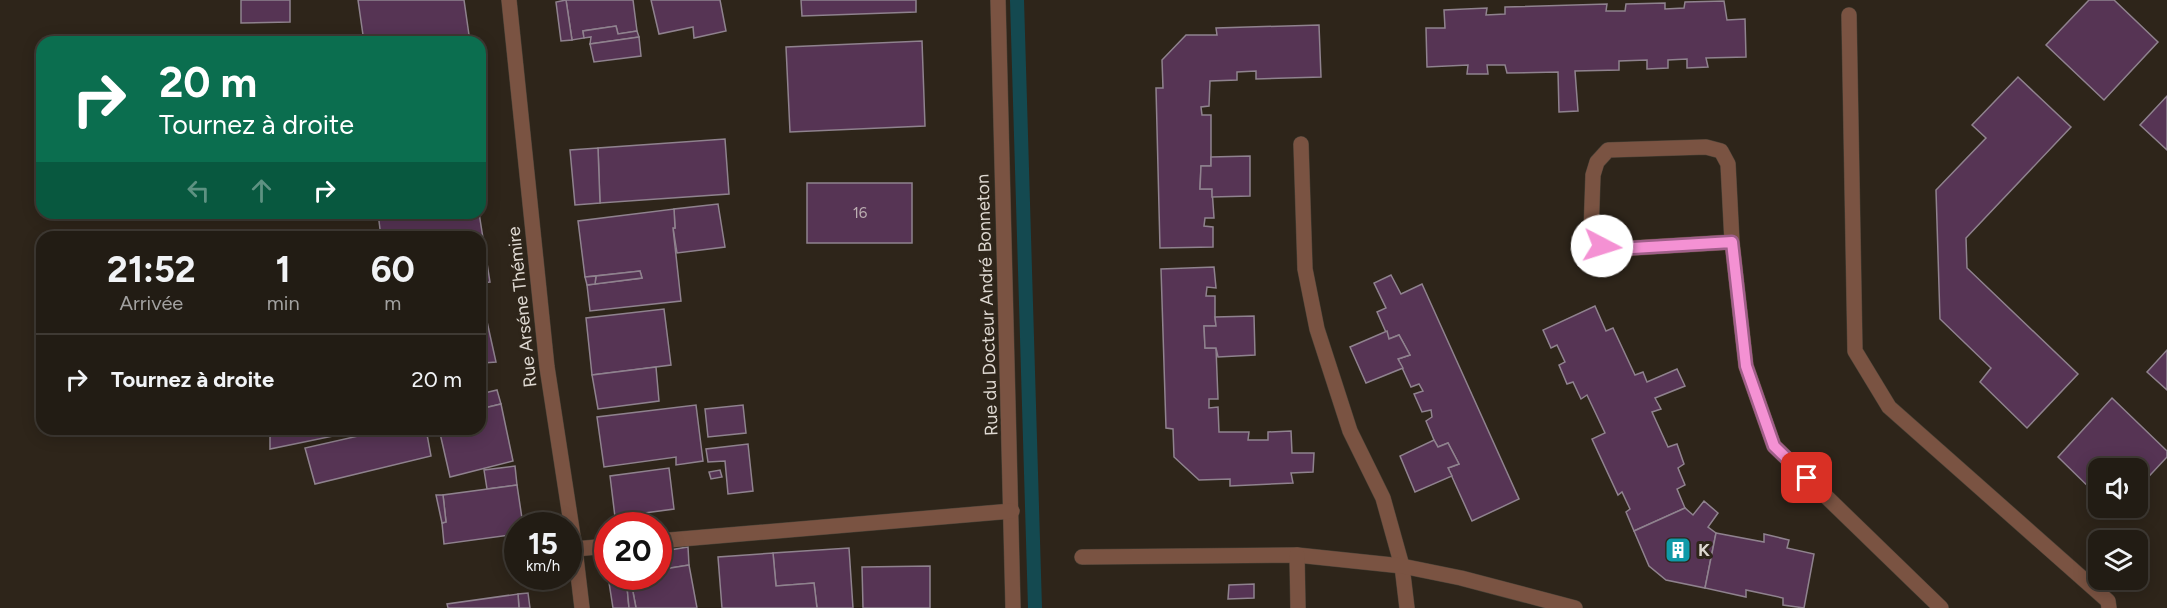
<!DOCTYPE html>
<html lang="fr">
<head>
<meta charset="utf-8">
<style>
  body { margin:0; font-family:Figtree,sans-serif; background:#2e2922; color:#f1f3f6; height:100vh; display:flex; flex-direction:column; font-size:22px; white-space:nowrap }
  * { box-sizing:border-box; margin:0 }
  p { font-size:20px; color:#a2a1a0 }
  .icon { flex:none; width:33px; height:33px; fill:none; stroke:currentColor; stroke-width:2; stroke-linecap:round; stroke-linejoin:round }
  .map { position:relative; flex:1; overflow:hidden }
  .details { position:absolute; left:36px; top:231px; width:450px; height:204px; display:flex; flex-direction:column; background:#221c14; border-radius:18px; box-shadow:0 3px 15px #0003,0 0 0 2px #3f3a34 }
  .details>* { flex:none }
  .top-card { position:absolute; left:36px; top:36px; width:450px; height:183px; border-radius:18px; box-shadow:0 3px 15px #0003,0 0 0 2px #3f3a34; background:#0b6e4f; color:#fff; overflow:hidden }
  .tools { position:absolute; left:2088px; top:458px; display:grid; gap:12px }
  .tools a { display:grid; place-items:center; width:60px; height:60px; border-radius:12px; background:#221c14; box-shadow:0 3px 15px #0003,0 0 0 2px #3f3a34; font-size:30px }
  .speed { position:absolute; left:504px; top:512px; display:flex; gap:12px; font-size:30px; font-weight:700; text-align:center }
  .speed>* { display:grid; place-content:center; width:78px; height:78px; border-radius:50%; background:#221c14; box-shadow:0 3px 15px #0003,0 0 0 2px #3f3a34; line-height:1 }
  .speed small { font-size:15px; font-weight:400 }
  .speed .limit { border:9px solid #d22; background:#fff; color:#111 }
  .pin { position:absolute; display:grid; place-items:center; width:51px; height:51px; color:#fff; margin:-26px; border-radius:12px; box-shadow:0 3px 9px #0006 }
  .me { position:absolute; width:66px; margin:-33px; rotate:95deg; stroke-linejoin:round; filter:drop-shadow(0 0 4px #0008) }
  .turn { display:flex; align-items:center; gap:21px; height:126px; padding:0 24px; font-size:27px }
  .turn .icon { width:78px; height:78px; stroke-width:2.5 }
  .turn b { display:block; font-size:42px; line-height:51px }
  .lanes { display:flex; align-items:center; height:57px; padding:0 24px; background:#0003; justify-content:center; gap:30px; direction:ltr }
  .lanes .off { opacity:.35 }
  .eta { display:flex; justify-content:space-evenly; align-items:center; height:102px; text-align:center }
  .eta b { font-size:36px; font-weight:700; line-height:42px }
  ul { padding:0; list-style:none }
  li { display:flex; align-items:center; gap:18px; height:90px; padding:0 24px; border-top:2px solid #3f3a34 }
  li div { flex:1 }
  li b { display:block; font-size:22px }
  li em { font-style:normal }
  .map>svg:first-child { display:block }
</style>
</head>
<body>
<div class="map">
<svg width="2167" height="608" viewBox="0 0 2167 608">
  <rect width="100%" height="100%" fill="#2e251a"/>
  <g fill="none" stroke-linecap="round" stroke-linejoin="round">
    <!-- stream -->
    <path stroke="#144950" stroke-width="14" d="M1017 0 1035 608"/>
  </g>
  <!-- building -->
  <g fill="#563454" stroke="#8f828e" stroke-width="1.5">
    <path d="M241 0H290V22L241 23Z"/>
    <path d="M358 0H464L470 42H364Z"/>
    <path d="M566 0H633L637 31 618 34 616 26 583 31 584 38 572 40Z"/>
    <path d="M566 0 572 40 561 41 556 2Z"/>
    <path d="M651 0H720L726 31 694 38 693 27 659 34Z"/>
    <path d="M801 0H916V12L802 16Z"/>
    <path d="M2089 0H2114L2158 42 2104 100 2046 45Z"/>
    <path d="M1724 1 1727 20 1745 19 1746 57 1706 58 1708 67 1687 68V59L1668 60V68L1647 69V60L1619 61V70L1575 71 1578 111 1559 112 1558 72 1507 73 1505 65H1487L1488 74H1467L1468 65 1427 67 1426 28H1445L1444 10 1487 8 1486 15 1505 14V7L1607 4 1606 11H1625L1626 4 1665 3V9L1684 8 1685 2Z"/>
    <path d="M1319 25 1321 77 1256 79V71L1237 72V80L1210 81 1209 106 1201 107 1202 115H1211V166H1201L1200 189H1212L1214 218H1205L1204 226 1213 227V247L1160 248 1156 88H1163L1162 60 1186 35H1217L1216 28Z"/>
    <path d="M616 26 618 34 637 31 639 37 590 44 591 37 584 38 583 31Z"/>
    <path d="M639 37 641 56 594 62 590 44Z"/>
    <path d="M922 41 925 126 790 132 786 47Z"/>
    <path d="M2018 77 2071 127 1966 238 1967 268 2078 374 2027 428 1980 382 1991 368 1940 319 1936 190 1986 138 1972 125Z"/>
    <path d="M2167 96V150L2140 125Z"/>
    <path d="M725 139 729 194 600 203 598 148Z"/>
    <path d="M598 148 600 203 575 205 570 150Z"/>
    <path d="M1250 156V196L1212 197V189H1200L1201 166H1211V157Z"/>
    <rect x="807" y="183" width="105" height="60"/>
    <path d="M718 204 725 247 677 253 673 228H675L674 209Z"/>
    <path d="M674 209 675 228H673L681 301 590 311 587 285 642 278 640 271 585 277 578 221Z"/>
    <path d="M378 213H479L490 282 480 283V237H381Z"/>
    <path d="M259 232 264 237H240V235Z"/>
    <path d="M1214 267 1216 288 1207 287 1206 296H1215V317L1216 326H1204L1205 348H1216L1218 399H1209V408L1218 407 1219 432H1249L1248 440H1268V432L1291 431 1292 453H1314L1313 472 1291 473 1293 483 1230 486V479L1199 480 1174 457 1173 429 1166 428 1161 269Z"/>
    <path d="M640 271 642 278 595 284 596 276Z"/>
    <path d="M1391 275 1401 294 1422 284 1519 499 1472 521 1448 468 1459 464 1448 443 1438 447 1434 440 1426 421 1432 417 1431 410 1422 412 1414 394 1423 391 1419 384 1411 387 1398 359 1410 355 1399 335 1389 339 1377 312 1386 308 1374 283Z"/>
    <path d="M596 276 595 284 587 285 585 277Z"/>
    <path d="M480 290 496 362 483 363 480 349Z"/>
    <path d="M1595 306 1606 331 1613 328 1635 375 1643 372 1647 382 1677 369 1685 386 1655 398 1661 409 1652 412 1668 447 1677 444 1684 464 1678 468 1685 485 1677 489 1685 508 1634 531 1626 512 1630 509 1622 492 1618 495 1592 439 1605 433 1587 395 1581 399 1573 382 1567 384 1559 365 1565 362 1557 345 1551 348 1543 330Z"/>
    <path d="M664 309 671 365 592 375 586 318Z"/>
    <path d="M1254 316 1255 355 1218 357 1216 348H1205L1204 326H1216L1215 317Z"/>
    <path d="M1387 331 1389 339 1399 335 1410 355 1398 359 1403 368 1366 383 1350 347Z"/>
    <path d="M2167 350V390L2147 372Z"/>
    <path d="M656 367 659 401 598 409 592 375Z"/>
    <path d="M497 390 501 404 480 409V394Z"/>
    <path d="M2112 398 2167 451V457L2138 488V468H2098V496L2058 457Z"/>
    <path d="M501 404 513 461 450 477 439 429H480V409Z"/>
    <path d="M696 405 703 461 676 465V457L604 467 597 417Z"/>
    <path d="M743 405 746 433 708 437 705 409Z"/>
    <path d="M270 429H347L348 433 270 449Z"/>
    <path d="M389 429H426L431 456 315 484 305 448Z"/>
    <path d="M1434 440 1438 447 1448 443 1459 464 1448 468 1452 476 1415 492 1400 456Z"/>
    <path d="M748 444 753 491 728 494 725 461 708 462 706 449Z"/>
    <path d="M515 466 517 485 487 489 484 470Z"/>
    <path d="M669 468 674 509 615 517 610 476Z"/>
    <path d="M720 470 722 477 711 479 709 472Z"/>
    <path d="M517 485 523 525H518V534L444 544 442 523 446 522 443 495Z"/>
    <path d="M436 495H443L446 522 442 523Z"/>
    <path d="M1704 501 1718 513 1708 527 1716 533 1705 588 1666 580 1649 566 1634 531 1685 508 1693 515Z"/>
    <path d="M1716 533 1764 542V534L1789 540 1787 548 1814 554 1804 608 1783 605V598L1746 590V597L1705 588Z"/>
    <path d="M688 547 689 565 658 570V552Z"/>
    <path d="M849 548 853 608H817L814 583 776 586 773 553Z"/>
    <path d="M773 553 776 586 814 583 817 608H722L718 557Z"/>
    <path d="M689 565 697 608H636L630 576H658V570Z"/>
    <path d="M930 566V608H863L862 567Z"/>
    <path d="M608 576H626L629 608H613Z"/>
    <path d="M626 576H630L636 608H629Z"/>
    <path d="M1254 584V598L1228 599 1229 585Z"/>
    <path d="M528 593 530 608H519L518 594Z"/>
    <path d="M518 594 519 608H448L447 604Z"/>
  </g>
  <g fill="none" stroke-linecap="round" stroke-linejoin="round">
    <!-- service casing -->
    <g stroke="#4a4237" stroke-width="16">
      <g id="service">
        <path d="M1849 15 1855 351 1889 407 2108 601 2109 608"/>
        <path d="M1301 144 1305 269 1317 329 1350 431 1383 498 1402 566 1407 608"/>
        <path d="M1732 242 1616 249 1602 245 1591 233 1593 175 1597 162 1608 150 1706 147 1721 151 1728 164 1732 242 1746 366 1774 446 1941 608"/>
        <path d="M1082 557 1297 555 1402 566 1461 578 1575 608"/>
      </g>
    </g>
    <!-- minor casing -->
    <g stroke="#4a4237" stroke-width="16">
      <g id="minor">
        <path d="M509 0 547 367 575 549 582 608"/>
        <path d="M998 0 1013 608"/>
        <path d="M658 541 1012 511"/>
        <path d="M575 549 608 546"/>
        <path d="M1297 555 1298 608"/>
      </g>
    </g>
    <!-- service -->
    <use href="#service" stroke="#7a5342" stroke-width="15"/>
    <!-- minor -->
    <use href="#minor" stroke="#7a5342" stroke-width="15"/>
  </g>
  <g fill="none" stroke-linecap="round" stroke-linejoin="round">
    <!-- route casing -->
    <g stroke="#9f5e89" stroke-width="15">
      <path id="route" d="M1602 246 1616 249 1732 242 1746 366 1774 446 1807 478"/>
    </g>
    <!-- route -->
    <use href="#route" stroke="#f491d3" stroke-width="10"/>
  </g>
  <!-- icons -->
  <defs>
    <g id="building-square" transform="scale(1.35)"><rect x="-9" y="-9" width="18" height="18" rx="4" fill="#0f9aa8" stroke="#2e251a"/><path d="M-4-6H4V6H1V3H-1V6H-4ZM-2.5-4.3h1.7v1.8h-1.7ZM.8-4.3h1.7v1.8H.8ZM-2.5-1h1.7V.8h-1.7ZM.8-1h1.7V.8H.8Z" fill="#fff"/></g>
  </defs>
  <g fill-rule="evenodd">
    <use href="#building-square" x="1678" y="550"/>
  </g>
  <g text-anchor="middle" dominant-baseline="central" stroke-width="6" stroke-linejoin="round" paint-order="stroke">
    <!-- number labels -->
    <g font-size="15" fill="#bcafb2">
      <text x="860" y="213">16</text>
    </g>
    <!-- street labels -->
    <g font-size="18" fill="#ded8d1" stroke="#2e251a">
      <text transform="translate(987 305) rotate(-92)">Rue du Docteur André Bonneton</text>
      <text transform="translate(522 307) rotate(-96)">Rue Arséne Thémire</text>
    </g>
    <!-- poi labels -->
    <g font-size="18" font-weight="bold" fill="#ded8d1" stroke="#2e251a" text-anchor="start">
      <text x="1698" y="550">K</text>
    </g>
  </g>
</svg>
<div class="tools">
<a><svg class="icon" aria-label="sound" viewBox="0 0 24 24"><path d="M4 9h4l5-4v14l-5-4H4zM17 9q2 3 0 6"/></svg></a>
<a><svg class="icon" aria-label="layers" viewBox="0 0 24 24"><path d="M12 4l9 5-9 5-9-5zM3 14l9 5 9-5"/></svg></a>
</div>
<div class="speed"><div>15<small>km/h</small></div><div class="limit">20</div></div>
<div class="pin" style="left:1807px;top:478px;background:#d93025"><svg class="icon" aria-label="arrive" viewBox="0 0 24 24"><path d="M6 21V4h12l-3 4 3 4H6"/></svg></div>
<svg class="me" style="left:1602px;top:246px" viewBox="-20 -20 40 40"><circle r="19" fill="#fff"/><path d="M0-13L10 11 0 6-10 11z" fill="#f491d3"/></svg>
<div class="top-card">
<div class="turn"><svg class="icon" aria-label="right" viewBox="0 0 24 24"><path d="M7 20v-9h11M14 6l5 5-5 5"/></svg><div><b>20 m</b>Tournez à droite</div></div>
<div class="lanes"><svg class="icon off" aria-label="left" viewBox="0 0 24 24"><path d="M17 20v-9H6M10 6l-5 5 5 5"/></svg><svg class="icon off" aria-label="ahead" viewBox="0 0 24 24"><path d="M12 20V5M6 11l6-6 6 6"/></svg><svg class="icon" aria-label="right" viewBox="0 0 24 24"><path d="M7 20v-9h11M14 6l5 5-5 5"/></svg></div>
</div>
<section class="details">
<div class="eta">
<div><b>21:52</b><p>Arrivée</p></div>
<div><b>1</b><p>min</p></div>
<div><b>60</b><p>m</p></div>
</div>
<ul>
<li><svg class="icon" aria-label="right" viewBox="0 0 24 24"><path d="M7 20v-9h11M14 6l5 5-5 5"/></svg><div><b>Tournez à droite</b></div><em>20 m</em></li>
</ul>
</section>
</div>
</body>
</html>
